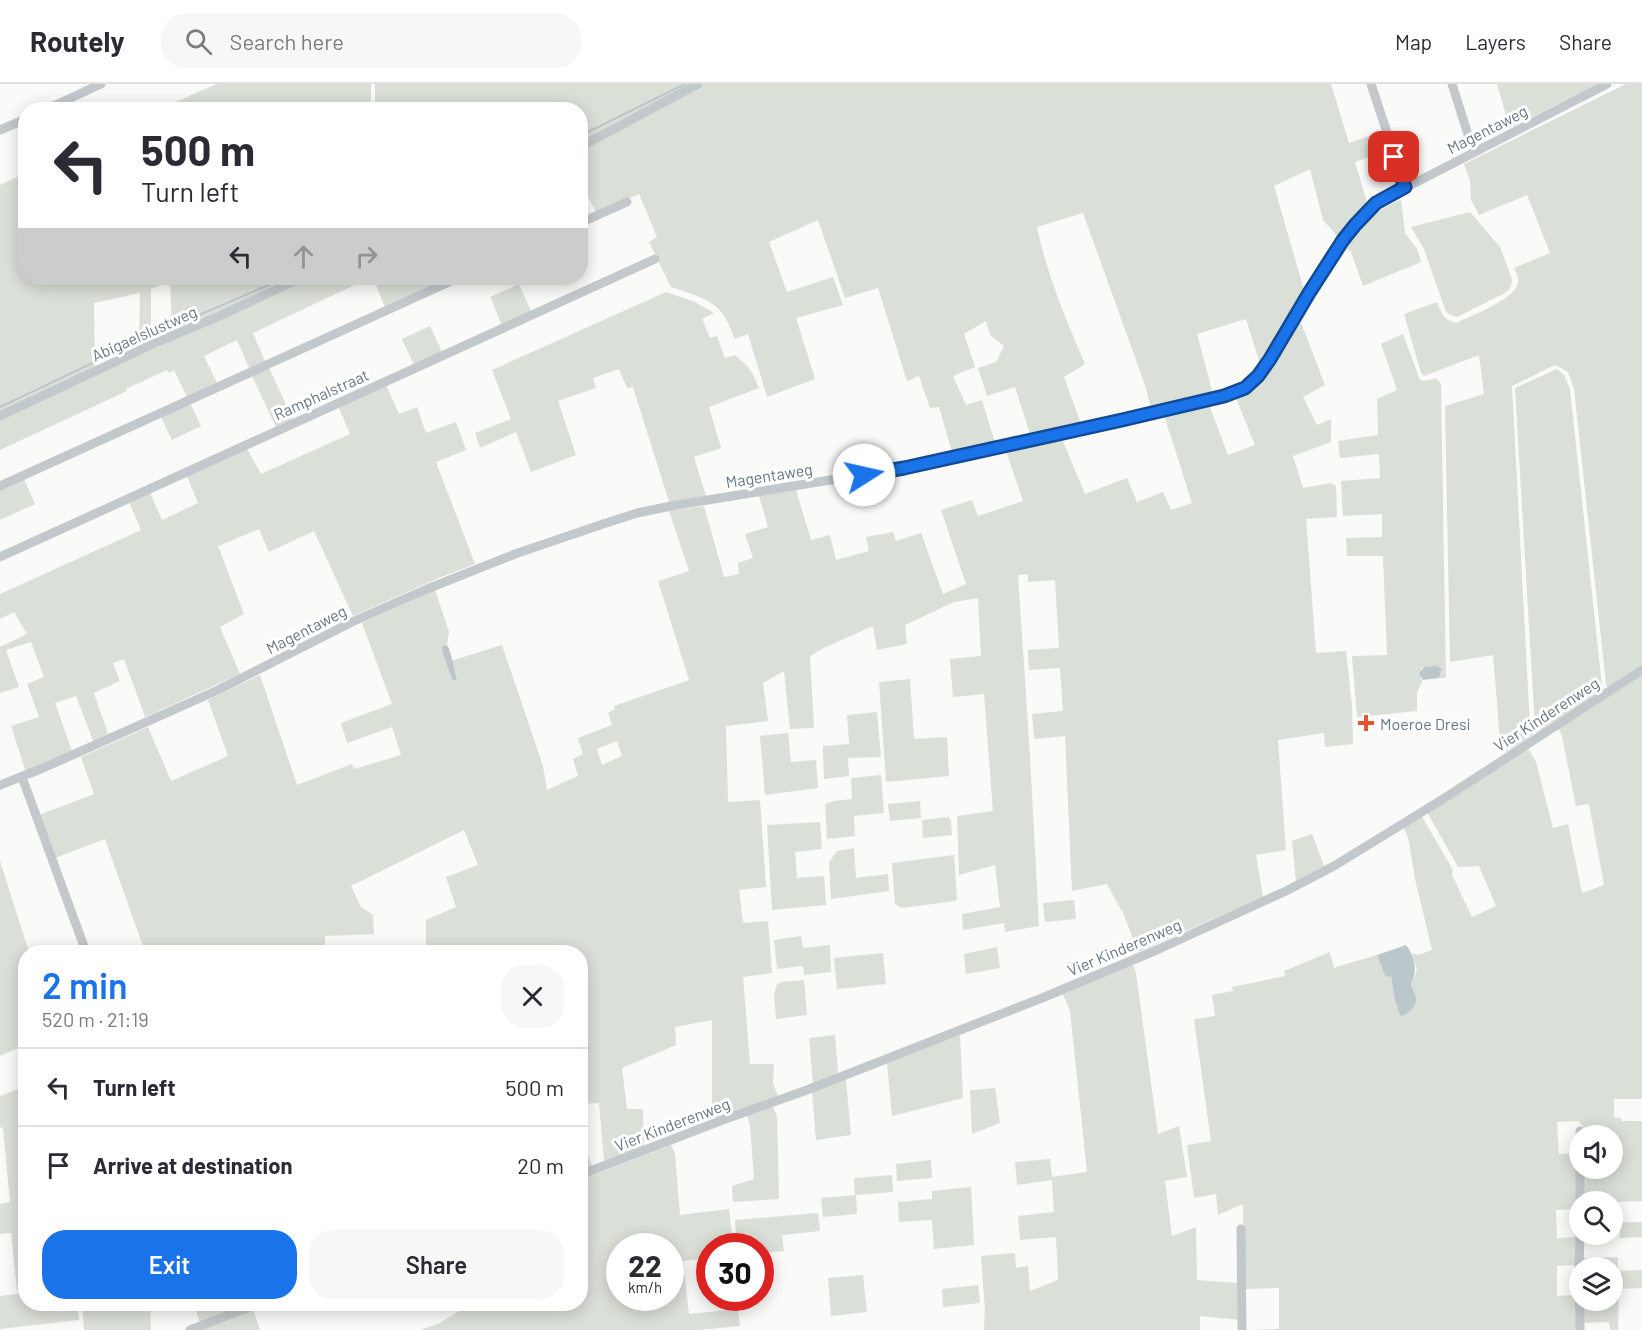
<!DOCTYPE html>
<html lang="en">
<head>
<meta charset="utf-8">
<style>
  body { margin:0; font-family:Barlow,sans-serif; background:#f7f7f7; color:#2b2b33; height:100vh; display:flex; flex-direction:column; font-size:22px; white-space:nowrap }
  * { box-sizing:border-box; margin:0 }
  p { font-size:20px; color:#7c7c81 }
  .icon { flex:none; width:33px; height:33px; fill:none; stroke:currentColor; stroke-width:2; stroke-linecap:round; stroke-linejoin:round }
  .map { position:relative; flex:1; overflow:hidden }
  .drawer { position:absolute; left:18px; top:861px; width:570px; height:366px; display:flex; flex-direction:column; background:#fff; border-radius:24px; box-shadow:0 3px 15px #0003 }
  .drawer>* { flex:none }
  .hud { position:absolute; left:18px; top:18px; width:570px; height:183px; border-radius:24px; box-shadow:0 3px 15px #0003; background:#fff; color:#2b2b33; overflow:hidden }
  .controls { position:absolute; left:1569px; top:1041px; display:grid; gap:12px }
  .controls a { display:grid; place-items:center; width:54px; height:54px; border-radius:50%; background:#fff; box-shadow:0 3px 15px #0003; font-size:30px }
  .speed { position:absolute; left:606px; top:1149px; display:flex; gap:12px; font-size:30px; font-weight:700; text-align:center }
  .speed>* { display:grid; place-content:center; width:78px; height:78px; border-radius:50%; background:#fff; box-shadow:0 3px 15px #0003; line-height:1 }
  .speed small { font-size:15px; font-weight:400 }
  .speed .limit { border:9px solid #d22; background:#fff; color:#111 }
  .pin { position:absolute; display:grid; place-items:center; width:51px; height:51px; color:#fff; margin:-26px; border-radius:12px; box-shadow:0 3px 9px #0006 }
  .me { position:absolute; width:66px; margin:-33px; rotate:80deg; stroke-linejoin:round; filter:drop-shadow(0 0 4px #0008) }
  .turn { display:flex; align-items:center; gap:21px; height:126px; padding:0 24px; font-size:27px }
  .turn .icon { width:78px; height:78px; stroke-width:2.5 }
  .turn b { display:block; font-size:42px; line-height:51px }
  .lanes { display:flex; align-items:center; height:57px; padding:0 24px; background:#0003; justify-content:center; gap:30px; direction:ltr }
  .lanes .off { opacity:.35 }
  .round { display:grid; place-items:center; flex:none; width:63px; height:63px; border-radius:24px; background:#f7f7f7 }
  .headline { display:flex; align-items:center; justify-content:space-between; height:102px; padding:0 24px }
  h1 { font-size:36px; font-weight:600; line-height:45px; color:#1a73e8 }
  .button { display:flex; gap:12px; margin-top:auto; padding:12px 24px }
  .button a { flex:1; height:69px; border-radius:24px; background:#1a73e8; color:#fff; font-size:24px; font-weight:600; line-height:69px; text-align:center }
  .button a+a { background:#f7f7f7; color:#2b2b33 }
  ul { padding:0; list-style:none }
  li { display:flex; align-items:center; gap:18px; height:78px; padding:0 24px; border-top:2px solid #e1e1e2 }
  li div { flex:1 }
  li b { display:block; font-size:22px }
  li em { font-style:normal }
  header { display:flex; align-items:center; gap:36px; box-sizing:border-box; height:84px; padding:0 30px; background:#fff; border-bottom:2px solid #e1e1e2 }
  header strong { font-size:28px }
  nav { display:flex; gap:33px; margin-inline-start:auto; font-size:21px }
  .search { width:420px; height:54px; background:#f7f7f7; display:flex; align-items:center; gap:15px; box-sizing:border-box; padding:0 21px; border-radius:24px; color:#7c7c81; font-size:22px }
  .map>svg:first-child { display:block }
</style>
</head>
<body>
<header>
<strong>Routely</strong>
<div class="search"><svg class="icon" aria-label="search" viewBox="0 0 24 24"><circle cx="10" cy="10" r="6"/><path d="M15 15l6 6"/></svg>Search here</div>
<nav><a>Map</a><a>Layers</a><a>Share</a></nav>
</header>
<div class="map">
<svg width="1642" height="1246" viewBox="0 0 1642 1246">
  <rect width="100%" height="100%" fill="#fafaf8"/>
  <!-- green -->
  <g fill="#dadfd7" fill-rule="evenodd">
    <path d="M217 0H371V25H159Z"/>
    <path d="M375 0H694L581 60 580 26 375 25Z"/>
    <path d="M704 0H1331L1349 59 1383 47 1389 66 1355 78 1368 122 1352 138 1339 154 1323 136 1310 85 1274 102 1304 206 1260 280 1246 235 1197 250 1213 310 1151 324 1145 301 1083 129 1037 143C1047 191 1066 236 1085 280L1064 293 1081 340 1030 350 1015 303 987 312 978 284 996 278 1004 262 990 251 986 237 964 250 975 283 953 292 966 321 982 316 995 359 952 368 939 323 930 324 919 292 907 297 878 204 845 214 818 136 769 158 787 208 833 193 843 221 796 234 815 295 767 313 748 250 735 255C731 247 728 237 722 229 711 214 688 209 671 203L649 158 657 153 639 110 596 128 581 99V64Z"/>
    <path d="M1497 0H1597L1510 44Z"/>
    <path d="M1626 0H1642V583L1608 604 1606 600 1574 305 1568 288 1555 281 1512 302 1530 644 1533 651 1506 668 1500 656 1493 571 1450 578 1445 322 1484 310 1479 271 1424 292 1421 289 1404 230 1437 218C1441 229 1444 236 1456 239 1470 232 1517 215 1518 198 1519 194 1516 188 1514 184L1550 169 1527 111 1479 131 1471 116 1470 96 1464 80Z"/>
    <path d="M25 89 26 194H295L172 249 170 197 151 205V258L139 263 140 209 94 219 95 285 0 330V101Z"/>
    <path d="M1401 116 1405 149 1417 165 1421 178 1363 202 1351 168 1346 164C1359 143 1376 125 1401 116Z"/>
    <path d="M1470 128 1500 163 1512 195C1512 202 1510 205 1505 209L1457 233 1448 230 1445 225 1424 165 1411 143Z"/>
    <path d="M308 194H361L363 197 253 249 265 277 249 284 237 256 204 272 217 299 187 313 174 286 169 289 167 286 126 305 127 307 0 366V335L148 265Z"/>
    <path d="M388 194H450L385 223 375 199Z"/>
    <path d="M519 200 531 227 502 241 490 213Z"/>
    <path d="M666 208 695 218 714 229 702 235 710 254 717 252 725 274 735 271C749 282 752 287 759 304L709 323 721 364 694 373 706 412 669 418 633 303 627 304 619 285 593 294 596 304 558 317 576 371 531 388 516 348 480 364 475 349 511 335 492 286Z"/>
    <path d="M1300 236 1325 301 1303 313 1317 341 1331 335V358L1293 372 1303 404 1331 399 1336 402 1337 433 1306 435 1316 569 1346 567 1352 622 1353 660 1325 663 1324 649 1278 656 1286 766 1256 771 1263 813 1138 868 1124 831 1107 800 1072 807 1065 652 1034 655 1032 630 1063 627 1060 584 1029 586 1028 566 1059 564 1055 496 1028 498V490L1018 491 1030 672 1039 842 1005 848 1004 839 963 846 962 830 1000 823 995 781 959 791 957 732 993 727 984 610 953 613 950 575 981 572 978 514 954 518 905 541 907 560 877 566 873 542 824 564 810 572 814 644 790 645 784 587 763 599 768 637 726 642 728 718 760 716 766 803 739 806 743 839 768 837 772 889 743 893 750 980H774L773 999 778 1012 716 1034 712 1019V936L675 943 676 961 622 984 627 1025H643L644 1062 604 1077 599 1019 581 1020 580 868H426V836L456 823 446 793 478 781 464 746 351 802 361 823 373 831 374 850 325 852V864L302 868H145L105 755 55 774 39 731 94 710 81 673 148 643 171 697 228 672 208 616 260 591 297 701 352 680 354 685 401 671 392 643 347 659 341 639 392 620 362 539 435 506 449 548 447 561 442 562 457 594 451 577 502 561 543 682 547 706 578 692 573 675 583 670 578 654 612 641 608 629 615 625 614 622 689 596 658 497 689 487 669 427 704 422 724 493 739 490 738 479 753 474 745 450 768 443 759 412 796 406 811 456 830 451 836 476 869 467 866 453 893 448 896 457 921 449 943 510 966 500 941 426 972 416 978 432 1023 417 1006 367 1062 355 1085 410 1127 394 1137 418 1163 408 1171 426 1192 419 1164 331 1209 321 1228 371 1255 361 1236 314C1269 296 1282 268 1300 236ZM617 657 622 672 602 681 597 665Z"/>
    <path d="M430 242 442 268 414 281 402 255Z"/>
    <path d="M1403 250 1420 296 1424 297 1436 294 1441 300 1446 594H1439L1442 586 1440 583H1424L1421 584V595L1423 596 1417 608V627L1357 633 1352 572 1387 571 1383 472H1347L1346 454 1382 453V430L1343 432 1341 397 1380 394 1379 370 1340 374 1338 357 1378 351 1377 315 1397 306 1381 260Z"/>
    <path d="M268 282 293 335 276 343 251 290Z"/>
    <path d="M1557 285 1564 291 1570 305 1602 602 1605 606 1536 649 1535 644 1515 304Z"/>
    <path d="M386 301 399 330 417 323 426 349 456 338 466 366 436 378 475 480 441 493 353 532 314 447 269 468 259 445 218 462 244 530 220 543 240 590 145 633 124 575 113 579 120 597 94 609 108 650 93 657 76 612 55 619 72 667 26 688 11 642 39 633 27 600 44 593 31 558 6 566 19 603 0 609V563L27 550 14 528 0 535V510L141 446 129 418 150 409 162 436 198 419 187 392 247 365 261 390 350 350 338 322Z"/>
    <path d="M189 317 201 342 172 356 160 331Z"/>
    <path d="M24 395 35 420 0 436V406Z"/>
    <path d="M1642 591V1015H1614V1033L1621 1034 1622 1037H1642V1117L1613 1118 1583 1117V1085L1612 1084V1052L1583 1051V1042L1578 1037 1557 1038 1559 1070 1578 1069V1125L1556 1126 1557 1154 1577 1153V1181L1557 1182V1212L1577 1211 1578 1246H1244L1279 1245V1204L1244 1205 1243 1120 1218 1131 1216 1110 1194 1114 1187 1061 1211 1057 1194 935 1215 932 1212 911 1233 907 1232 903 1285 892 1284 887 1330 868 1334 885 1336 883 1377 871 1385 892 1392 893C1391 904 1397 913 1397 924L1414 922 1416 913 1411 900 1417 887 1412 869 1418 871 1432 866 1415 795 1408 753 1403 743 1421 731 1453 786 1452 791 1472 833 1496 822 1479 782 1458 783 1427 728 1527 663 1536 678 1553 744 1568 740 1582 809 1604 801 1589 720 1576 722 1562 652 1558 644Z"/>
    <path d="M910 595 914 655 947 653 949 692 886 698 879 598Z"/>
    <path d="M877 628 881 673 848 674 849 692 824 695 823 662 849 660 847 631Z"/>
    <path d="M788 649 791 678 816 676 818 704 765 711 760 652Z"/>
    <path d="M881 691 884 729 854 732 855 752 827 755 825 720 834 717 852 715 851 694Z"/>
    <path d="M920 717 921 734 890 737 888 720Z"/>
    <path d="M949 733 951 737 952 751 923 754 922 736Z"/>
    <path d="M820 738 822 765 795 768 797 794 824 792 826 821 772 826 767 741Z"/>
    <path d="M1312 750 1324 782 1296 797 1292 757Z"/>
    <path d="M854 764 856 794 888 790 889 807 831 815 829 778 837 767Z"/>
    <path d="M954 771 957 815 955 817 902 824 895 820 892 779Z"/>
    <path d="M0 777 29 868H26L25 961 0 972Z"/>
    <path d="M1074 816 1076 835 1045 838 1043 819Z"/>
    <path d="M801 852 803 864 830 861 831 888 804 891 803 882 777 885 774 856Z"/>
    <path d="M997 863 1000 884 966 890 964 870Z"/>
    <path d="M883 869 886 900 837 905 834 874Z"/>
    <path d="M1133 880 1136 889 1158 1050 1179 1042 1187 1093 1165 1097 1172 1152 1196 1143 1197 1196 1239 1199 1240 1236 1200 1232V1246H984L985 1225 981 1172 1015 1169 1016 1184 1028 1182 1030 1207 1058 1196 1056 1153 1020 1156 1018 1132 1054 1128 1052 1096 1017 1101 1015 1078 1050 1075 1052 1093 1087 1088 1070 927 1063 910Z"/>
    <path d="M804 896 807 931 776 935 774 911 777 901 781 898Z"/>
    <path d="M835 951 838 987 836 990 813 1000 809 954Z"/>
    <path d="M960 951 963 1014 892 1032 887 979Z"/>
    <path d="M846 995 851 1051 816 1056 812 1008Z"/>
    <path d="M25 1002 26 1205 17 1206 11 1149 0 1150V1120L10 1118 3 1044 0 1043V1012Z"/>
    <path d="M995 1004 1000 1039 972 1050 970 1006Z"/>
    <path d="M773 1022 777 1033 779 1115 733 1118 732 1102 754 1095 750 1042 747 1031Z"/>
    <path d="M581 1051 592 1082 581 1086Z"/>
    <path d="M671 1061 675 1070 680 1131 729 1125 733 1162H710L709 1174 683 1177 689 1230 738 1225 740 1242 699 1246H420L438 1240 471 1220H580L581 1096ZM670 1162V1214H620V1162Z"/>
    <path d="M931 1076 932 1094 897 1097 896 1080Z"/>
    <path d="M892 1091 893 1108 856 1111 857 1130 823 1133 821 1114 855 1111 854 1094Z"/>
    <path d="M971 1103 974 1161 934 1165 932 1136 899 1138 898 1118 932 1115V1107Z"/>
    <path d="M818 1129 820 1147 782 1151 784 1167 761 1169 760 1162H737L735 1136Z"/>
    <path d="M1620 1138H1642V1153L1620 1154Z"/>
    <path d="M1618 1173V1187L1642 1186V1204L1619 1205 1618 1246H1610L1609 1238 1582 1239V1217L1612 1216V1184L1582 1183V1174Z"/>
    <path d="M863 1191 867 1228 831 1232 828 1194Z"/>
    <path d="M978 1201 980 1219 943 1223 942 1205Z"/>
    <path d="M25 1209 26 1220H77L79 1236 0 1245V1212Z"/>
    <path d="M82 1220H150L151 1246H84Z"/>
    <path d="M197 1220H233L234 1225 201 1238 199 1237 197 1231Z"/>
    <path d="M253 1226 260 1246H201Z"/>
  </g>
  <!-- water -->
  <g fill="#bbc7cb">
    <path d="M447 561C451 566 454 586 457 595L453 597 443 570 442 562Z"/>
    <path d="M1437 582 1442 585 1439 594 1423 596 1419 589 1424 583Z"/>
    <path d="M1406 861C1415 873 1418 887 1411 900 1412 905 1416 910 1416 914 1417 923 1408 930 1401 932 1397 925 1391 901 1392 893L1385 892 1377 871Z"/>
  </g>
  <g fill="none" stroke-linecap="round" stroke-linejoin="round">
    <!-- stream -->
    <g stroke="#bbc7cb" stroke-width="2">
      <path d="M580 52 685 0"/>
      <path d="M0 323 139 257 285 194"/>
    </g>
    <!-- minor -->
    <g stroke="#c3c8cc" stroke-width="9">
      <path d="M1371 0 1405 103"/>
      <path d="M1452 0 1470 57 1475 68"/>
      <path d="M45 26 101 0"/>
      <path d="M0 46 26 35"/>
      <path d="M580 63 698 0"/>
      <path d="M580 139 627 118"/>
      <path d="M0 332 157 258 215 234 301 194"/>
      <path d="M0 402 458 194"/>
      <path d="M0 473 655 175"/>
      <path d="M22 693 86 868"/>
      <path d="M0 701 41 685 218 606 352 538 427 505 515 470 600 441 637 429 671 422 904 384 1235 309 1246 304 1258 293 1270 275 1309 209 1343 156 1376 119 1607 0"/>
      <path d="M1580 1052V1047"/>
      <path d="M580 1091 720 1037 807 1006 1042 914 1159 865 1286 807 1334 782 1443 715 1642 586"/>
      <path d="M1580 1118V1084"/>
      <path d="M1241 1145 1242 1246"/>
      <path d="M1580 1150 1579 1187 1580 1246"/>
      <path d="M190 1246 257 1220"/>
    </g>
  </g>
  <g fill="none" stroke-linecap="round" stroke-linejoin="round">
    <!-- route casing -->
    <g stroke="#114b97" stroke-width="15">
      <path id="route" d="M864 391 904 384 1122 336 1224 312 1245 304 1258 292 1270 275 1309 209 1343 156 1355 141 1376 119 1405 103 1394 73"/>
    </g>
    <!-- route -->
    <use href="#route" stroke="#1a73e8" stroke-width="10"/>
  </g>
  <!-- markers -->
  <path fill="#e4572e" stroke="#fff" stroke-width="2" d="M1363 630h6v6h6v6h-6v6h-6v-6h-6v-6h6z"/>
  <g text-anchor="middle" dominant-baseline="central" stroke-width="6" stroke-linejoin="round" paint-order="stroke">
    <!-- street labels -->
    <g font-size="16" fill="#657683" stroke="#fff">
      <text transform="translate(1487 45) rotate(-27)">Magentaweg</text>
      <text transform="translate(144 249) rotate(-24)">Abigaelslustweg</text>
      <text transform="translate(321 310) rotate(-24)">Ramphalstraat</text>
      <text transform="translate(769 391) rotate(-9)">Magentaweg</text>
      <text transform="translate(306 545) rotate(-27)">Magentaweg</text>
      <text transform="translate(1546 630) rotate(-33)">Vier Kinderenweg</text>
      <text transform="translate(1124 863) rotate(-23)">Vier Kinderenweg</text>
      <text transform="translate(672 1040) rotate(-21)">Vier Kinderenweg</text>
    </g>
    <!-- poi labels -->
    <g font-size="16" fill="#657683" stroke="#fff" text-anchor="start">
      <text x="1380" y="639">Moeroe Dresi</text>
    </g>
  </g>
</svg>
<div class="controls">
<a><svg class="icon" aria-label="sound" viewBox="0 0 24 24"><path d="M4 9h4l5-4v14l-5-4H4zM17 9q2 3 0 6"/></svg></a>
<a><svg class="icon" aria-label="search" viewBox="0 0 24 24"><circle cx="10" cy="10" r="6"/><path d="M15 15l6 6"/></svg></a>
<a><svg class="icon" aria-label="layers" viewBox="0 0 24 24"><path d="M12 4l9 5-9 5-9-5zM3 14l9 5 9-5"/></svg></a>
</div>
<div class="speed"><div>22<small>km/h</small></div><div class="limit">30</div></div>
<div class="pin" style="left:1394px;top:73px;background:#d93025"><svg class="icon" aria-label="arrive" viewBox="0 0 24 24"><path d="M6 21V4h12l-3 4 3 4H6"/></svg></div>
<svg class="me" style="left:864px;top:391px" viewBox="-20 -20 40 40"><circle r="19" fill="#fff"/><path d="M0-13L10 11 0 6-10 11z" fill="#1a73e8"/></svg>
<div class="hud">
<div class="turn"><svg class="icon" aria-label="left" viewBox="0 0 24 24"><path d="M17 20v-9H6M10 6l-5 5 5 5"/></svg><div><b>500 m</b>Turn left</div></div>
<div class="lanes"><svg class="icon" aria-label="left" viewBox="0 0 24 24"><path d="M17 20v-9H6M10 6l-5 5 5 5"/></svg><svg class="icon off" aria-label="ahead" viewBox="0 0 24 24"><path d="M12 20V5M6 11l6-6 6 6"/></svg><svg class="icon off" aria-label="right" viewBox="0 0 24 24"><path d="M7 20v-9h11M14 6l5 5-5 5"/></svg></div>
</div>
<section class="drawer">
<div class="headline"><div><h1>2 min</h1><p>520 m · 21:19</p></div><a class="round"><svg class="icon" aria-label="close" viewBox="0 0 24 24"><path d="M6 6l12 12M18 6L6 18"/></svg></a></div>
<ul>
<li><svg class="icon" aria-label="left" viewBox="0 0 24 24"><path d="M17 20v-9H6M10 6l-5 5 5 5"/></svg><div><b>Turn left</b></div><em>500 m</em></li>
<li><svg class="icon" aria-label="arrive" viewBox="0 0 24 24"><path d="M6 21V4h12l-3 4 3 4H6"/></svg><div><b>Arrive at destination</b></div><em>20 m</em></li>
</ul>
<div class="button"><a>Exit</a><a>Share</a></div>
</section>
</div>
</body>
</html>
